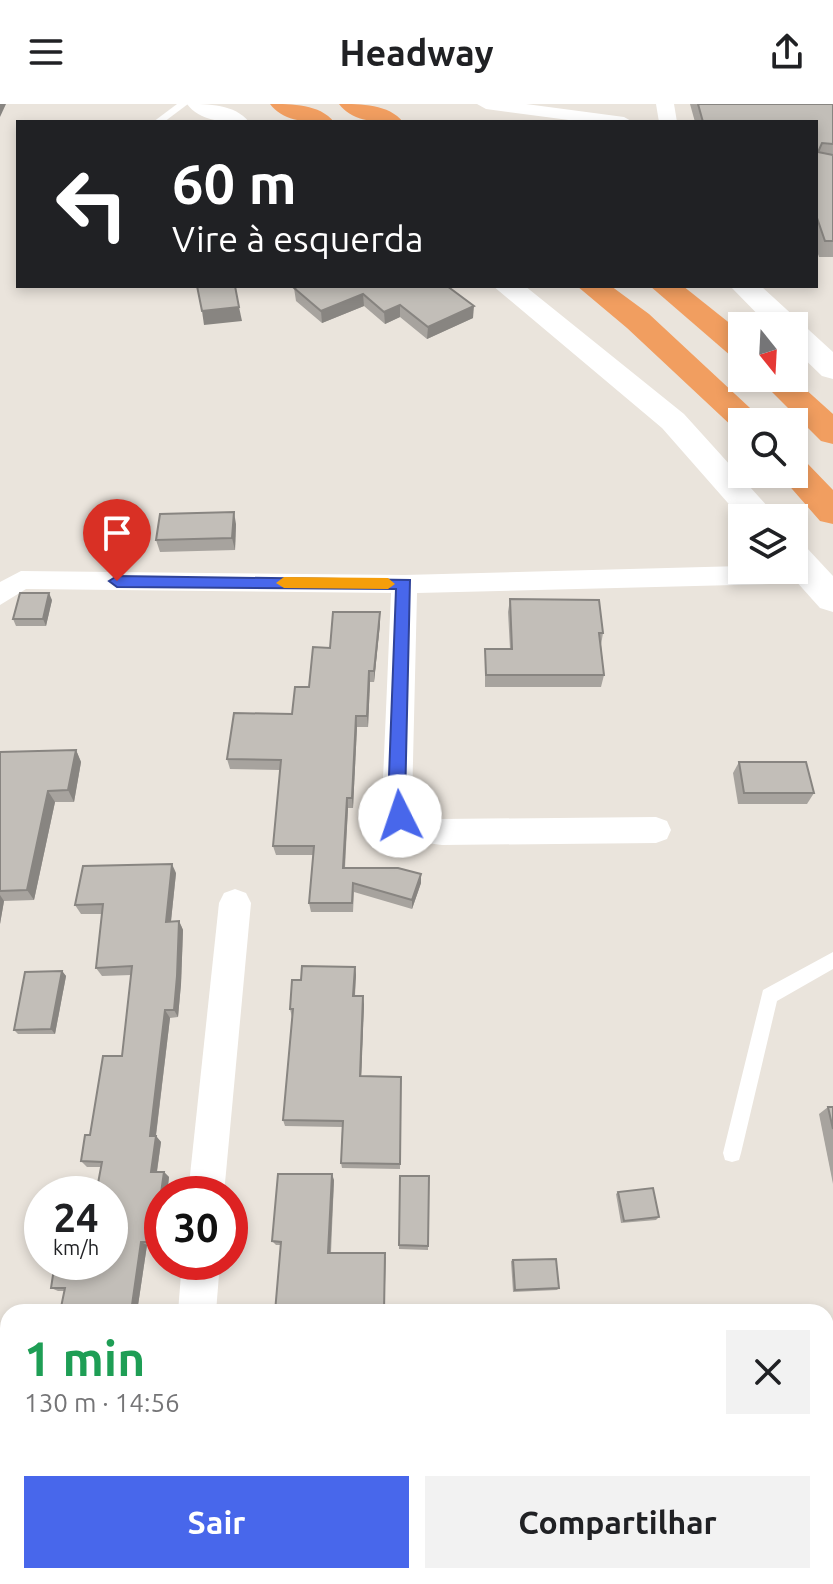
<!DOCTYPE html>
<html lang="pt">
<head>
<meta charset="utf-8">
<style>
  body { margin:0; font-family:Ubuntu,sans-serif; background:#f2f2f2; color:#202124; height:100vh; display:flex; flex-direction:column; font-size:30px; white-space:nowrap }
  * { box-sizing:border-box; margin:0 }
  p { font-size:26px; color:#757577 }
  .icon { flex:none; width:44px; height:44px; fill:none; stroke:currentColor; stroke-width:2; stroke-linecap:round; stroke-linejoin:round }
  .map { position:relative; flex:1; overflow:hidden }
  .panel { position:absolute; left:0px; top:1200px; width:834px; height:280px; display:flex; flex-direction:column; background:#fff; border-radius:24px 24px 0 0; box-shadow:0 4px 12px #0003 }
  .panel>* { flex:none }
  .hud { position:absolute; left:16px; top:16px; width:802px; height:168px; border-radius:0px; box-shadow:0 4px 12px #0003; background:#202124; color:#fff; overflow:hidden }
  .needle { width:52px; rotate:162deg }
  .fabs { position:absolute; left:728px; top:208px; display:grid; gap:16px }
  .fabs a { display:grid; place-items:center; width:80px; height:80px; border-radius:0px; background:#fff; box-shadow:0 4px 12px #0003; font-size:40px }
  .speed { position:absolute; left:24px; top:1072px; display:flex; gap:16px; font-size:40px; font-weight:700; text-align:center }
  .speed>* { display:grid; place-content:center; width:104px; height:104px; border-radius:50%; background:#fff; box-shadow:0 4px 12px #0003; line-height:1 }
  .speed small { font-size:20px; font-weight:400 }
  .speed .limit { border:12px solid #d22; background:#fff; color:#111 }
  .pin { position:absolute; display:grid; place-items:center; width:68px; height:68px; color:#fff; margin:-82px -34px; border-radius:50% 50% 50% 0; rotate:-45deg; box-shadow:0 0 8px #0007 }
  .pin .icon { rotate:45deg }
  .me { position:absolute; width:88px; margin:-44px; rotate:356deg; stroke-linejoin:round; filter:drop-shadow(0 0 6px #0008) }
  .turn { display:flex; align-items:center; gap:28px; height:168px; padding:0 24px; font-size:36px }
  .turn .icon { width:104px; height:104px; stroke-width:2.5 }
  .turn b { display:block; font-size:56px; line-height:68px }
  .round { display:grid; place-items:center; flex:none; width:84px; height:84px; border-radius:0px; background:#f2f2f2 }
  .head { display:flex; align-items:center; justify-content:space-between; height:136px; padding:0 24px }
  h1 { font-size:48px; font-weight:700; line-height:60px; color:#1e9e55 }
  .action { display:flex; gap:16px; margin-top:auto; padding:16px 24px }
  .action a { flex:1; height:92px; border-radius:0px; background:#4867eb; color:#fff; font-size:32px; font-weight:700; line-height:92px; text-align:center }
  .action a+a { background:#f2f2f2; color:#202124 }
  header { display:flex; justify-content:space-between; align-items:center; height:104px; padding:0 24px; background:#fff; font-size:36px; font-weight:700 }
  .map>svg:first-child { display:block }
</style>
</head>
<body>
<header><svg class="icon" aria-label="menu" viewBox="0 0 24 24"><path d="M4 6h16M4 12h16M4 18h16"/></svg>Headway<svg class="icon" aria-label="share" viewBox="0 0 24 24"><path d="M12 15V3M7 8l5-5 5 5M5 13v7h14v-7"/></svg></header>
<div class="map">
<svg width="833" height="1480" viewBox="0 0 833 1480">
  <rect width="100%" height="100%" fill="#eae4dc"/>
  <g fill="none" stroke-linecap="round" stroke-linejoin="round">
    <!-- lane -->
    <g fill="#fff" fill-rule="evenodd">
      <path d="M177 0H188L164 18H153Z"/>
      <path d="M833 848V865L777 897 741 1049 739 1056 732 1058 725 1056 723 1049 763 886Z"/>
    </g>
    <!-- street -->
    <g fill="#fff" fill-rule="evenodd">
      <path d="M477 0H526L624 13 633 18H584L486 5Z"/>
      <path d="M656 0H674L677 18H659Z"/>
      <path d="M794 461 819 463 823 470 819 477 810 479 417 489 412 699 418 710 442 715 656 713 667 717 671 726 667 735 656 739 442 741C411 738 392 730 382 699L391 489 26 485 0 501V478L21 467 404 471 742 462V466H794Z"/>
      <path d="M235 785 246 789 251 799 224 1090H188L219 799 224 789Z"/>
      <path d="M182 1158H220L216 1208H178Z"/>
      <path d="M155 1472H197L196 1480H154Z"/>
    </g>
    <!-- secondary -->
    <g fill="#fff" fill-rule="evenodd">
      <path d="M187 0C208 0 235 0 249 18 228 18 201 19 187 0Z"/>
      <path d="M493 182H525L684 310 778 414 742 415 662 324Z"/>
      <path d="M730 182H761L833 248V275L822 272 794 245V222H769Z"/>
      <path d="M794 439 806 443 833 472V508L820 504 786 466H794Z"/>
    </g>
    <!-- highway -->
    <g fill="#f19e60" fill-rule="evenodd">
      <path d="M270 0C292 0 320 0 334 18 312 18 285 20 270 0Z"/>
      <path d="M339 0C361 0 389 0 403 18 381 18 354 20 339 0Z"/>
      <path d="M577 182H611L649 210 765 318H742V327L736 326 627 224Z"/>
      <path d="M650 182H683L742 229V255L731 252Z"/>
      <path d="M758 274H793L833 310V340L821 337Z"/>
      <path d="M794 354 806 358 833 386V420L820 417 779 370H794Z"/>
    </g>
  </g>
  <!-- wall -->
  <g fill="#a7a39e">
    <path d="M690 0H833V153H819L816 144V18H695Z"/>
    <path d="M447 182 473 214 427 235 400 213 385 220 364 202 322 219 296 197 294 184Z"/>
    <path d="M236 420 235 446 160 448 156 436Z"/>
    <path d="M510 495 603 529 601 541 604 571 601 583H485V545H510L508 508Z"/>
    <path d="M52 496 46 522H16L13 515Z"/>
    <path d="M380 508V520L374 578H370L368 623H357L353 704H348L345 764 421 779 412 805 354 788 353 808H311L309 799 313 751H276L273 742 280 666 230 665 227 655 292 610 309 583 330 544Z"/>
    <path d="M76 646 81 658 74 698H55L34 796 4 797 0 820V648Z"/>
    <path d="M739 658 814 689 807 700H738L733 669Z"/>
    <path d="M176 769 171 817H179L183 826 181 880 178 913 170 914 156 1032 161 1038 157 1068H164L169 1073 167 1090H162V1126L160 1142 147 1141 137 1208H60L64 1187H58L51 1184 110 1158 101 1063H87L81 1057 90 1031 122 952 131 871 102 872 96 864 102 810H81L75 801Z"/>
    <path d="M355 863 356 871 355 892 364 900 361 972 401 973 400 1065 342 1064 341 1059 342 1023 285 1022 283 1016 292 913 290 905 301 876Z"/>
    <path d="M62 867 66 872 55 930H18L14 926Z"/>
    <path d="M828 1003H833V1080L819 1010Z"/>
    <path d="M429 1072 428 1146 399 1145V1141Z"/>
    <path d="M334 1076 331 1149 386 1153 384 1208 281 1141H276L272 1137Z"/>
    <path d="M618 1088 659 1113 656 1116 621 1119 616 1090Z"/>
    <path d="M513 1156 559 1184 557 1186 513 1188 511 1157Z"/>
  </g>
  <!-- shaded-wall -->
  <g fill="#888581">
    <path d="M0 0H6L0 13Z"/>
    <path d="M363 190 364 202 322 219 321 207Z"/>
    <path d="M400 201V213L385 220 384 208Z"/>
    <path d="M474 202 473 214 427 235 428 223Z"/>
    <path d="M239 203 242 217 204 221 202 207Z"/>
    <path d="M234 408 236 420 235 446 232 434Z"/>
    <path d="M49 489 52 496 46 522 43 515Z"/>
    <path d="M380 508V520L374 578V567Z"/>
    <path d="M369 567 370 578 368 623 367 612Z"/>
    <path d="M356 612 357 623 353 704 352 694Z"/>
    <path d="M76 646 81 658 74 698 68 686Z"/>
    <path d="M48 687 55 698 34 796 27 786Z"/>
    <path d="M347 694 348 704 344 773 343 764Z"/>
    <path d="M172 760 176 769 170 826 166 818Z"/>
    <path d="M421 770V779L412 805V796Z"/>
    <path d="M0 791 4 797 0 820Z"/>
    <path d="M179 817 183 826 181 880 178 913 174 906Z"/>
    <path d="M355 863 356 871 354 900 353 892Z"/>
    <path d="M62 867 66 872 55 930 51 925Z"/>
    <path d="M363 892 364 900 361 979 360 972Z"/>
    <path d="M165 906 170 914 155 1038 150 1032Z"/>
    <path d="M156 1032 161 1038 156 1073 151 1068Z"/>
    <path d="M164 1068 169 1073 167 1090H162V1126L160 1142 154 1138Z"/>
    <path d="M332 1070 334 1076 330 1152 328 1149Z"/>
    <path d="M141 1138 147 1141 137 1208H131Z"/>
  </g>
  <!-- building -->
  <g fill="#c2beb8" stroke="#888581" stroke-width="2">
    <path d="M698 0H833V40L822 39 818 48 833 51V137H825L816 111V18H703Z"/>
    <path d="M197 182H235L239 203 202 207Z"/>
    <path d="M300 182H447L474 202 428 223 400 201 384 208 363 190 321 207 294 184Z"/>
    <path d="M234 408 232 434 156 436 160 410Z"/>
    <path d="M20 489H49L43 515H13Z"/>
    <path d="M510 495 599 496 603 529H599L604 571H486L485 545H512Z"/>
    <path d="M333 508H380L374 567H369L367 612H356L352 694H347L343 764H398L421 770 412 796 353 779 352 799H309L314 742H273L281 656 227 655 234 609 292 610 295 583H309L313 543 330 544Z"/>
    <path d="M76 646 68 686 48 687 27 786 0 787V648Z"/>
    <path d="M739 658H806L814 689H744Z"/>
    <path d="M172 760 166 818 179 817 177 872 174 906H165L150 1032H156L151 1068H164L154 1138H141L131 1208H60L65 1184H51L55 1158H110V1090H96L102 1058 81 1057 85 1031H90L103 952H122L132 862 96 864 103 800 75 801 83 762Z"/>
    <path d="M302 862 355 863 353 892H363L360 972 401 973 400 1060 341 1059 343 1017 283 1016 293 905H290L292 876H301Z"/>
    <path d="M62 867 51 925 14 926 25 868Z"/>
    <path d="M828 1003H833V1025Z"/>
    <path d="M278 1070H332L328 1149H385L384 1208H275L281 1138 272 1137Z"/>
    <path d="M400 1072H429L428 1142 399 1141Z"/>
    <path d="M653 1084 659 1113 624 1117 618 1088Z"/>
    <path d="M556 1155 559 1184 515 1186 513 1156Z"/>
  </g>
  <!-- route -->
  <path fill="#4867eb" stroke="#2f4399" stroke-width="2" d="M117 472 410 476 405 699 409 712 407 718H394L388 699 396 485 117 483 109 477Z"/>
  <!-- slow -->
  <path fill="#f59e0b" d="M284 473 388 474 395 480 388 485 284 484 276 479Z"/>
</svg>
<div class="fabs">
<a><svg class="needle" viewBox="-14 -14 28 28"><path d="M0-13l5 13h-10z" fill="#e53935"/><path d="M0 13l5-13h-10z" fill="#757577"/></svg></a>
<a><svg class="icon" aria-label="search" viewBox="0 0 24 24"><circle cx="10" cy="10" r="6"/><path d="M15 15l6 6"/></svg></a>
<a><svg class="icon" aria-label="layers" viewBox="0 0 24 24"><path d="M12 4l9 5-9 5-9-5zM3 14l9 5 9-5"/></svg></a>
</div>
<div class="speed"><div>24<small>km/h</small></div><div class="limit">30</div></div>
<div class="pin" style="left:117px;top:477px;background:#d93025"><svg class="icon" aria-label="arrive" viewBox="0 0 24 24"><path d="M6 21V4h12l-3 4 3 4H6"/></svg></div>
<svg class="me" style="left:400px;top:712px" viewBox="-20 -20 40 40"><circle r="19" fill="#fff"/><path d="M0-13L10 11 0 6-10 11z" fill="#4867eb"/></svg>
<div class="hud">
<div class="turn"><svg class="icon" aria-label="left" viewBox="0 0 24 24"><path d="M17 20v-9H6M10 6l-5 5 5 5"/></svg><div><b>60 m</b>Vire à esquerda</div></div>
</div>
<section class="panel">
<div class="head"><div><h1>1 min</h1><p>130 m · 14:56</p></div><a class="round"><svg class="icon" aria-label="close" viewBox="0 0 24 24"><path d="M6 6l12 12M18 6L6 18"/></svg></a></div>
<div class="action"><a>Sair</a><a>Compartilhar</a></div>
</section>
</div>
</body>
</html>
